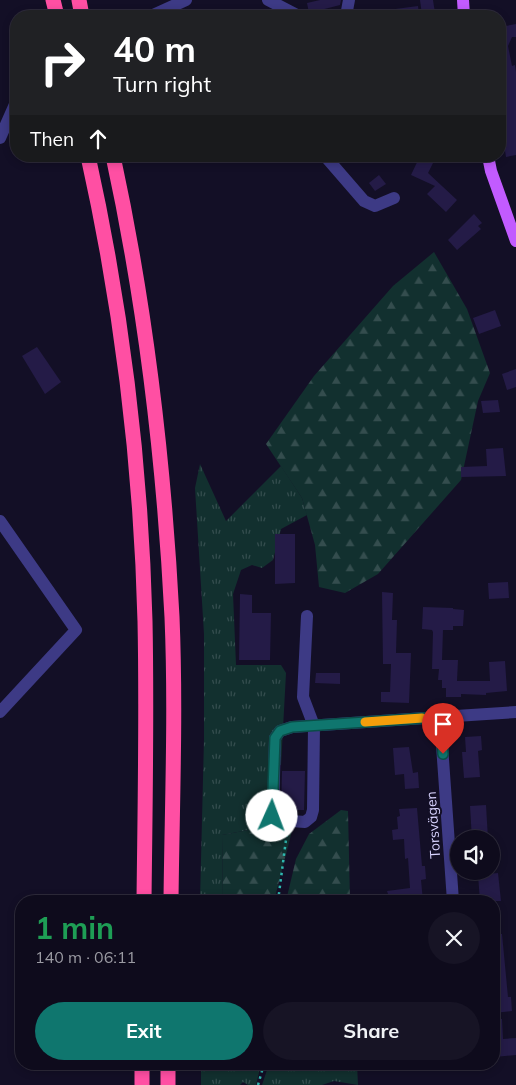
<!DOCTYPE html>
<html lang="en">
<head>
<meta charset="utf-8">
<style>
  body { margin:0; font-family:Mulish,sans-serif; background:#171425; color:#f1f3f6; height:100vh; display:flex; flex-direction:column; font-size:19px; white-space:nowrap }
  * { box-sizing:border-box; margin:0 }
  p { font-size:16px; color:#9b9ba3 }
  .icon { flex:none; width:28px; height:28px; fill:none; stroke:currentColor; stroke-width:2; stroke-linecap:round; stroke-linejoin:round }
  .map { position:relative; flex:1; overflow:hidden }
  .side { position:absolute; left:15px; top:895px; width:485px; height:175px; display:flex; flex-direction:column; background:#0e0b1c; border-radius:20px; box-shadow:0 2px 8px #0003,0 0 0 1px #2e2b3b }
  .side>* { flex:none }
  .top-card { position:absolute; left:10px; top:10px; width:496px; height:152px; border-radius:20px; box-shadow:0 2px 8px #0003,0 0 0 1px #2e2b3b; background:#202124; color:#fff; overflow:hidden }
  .buttons { position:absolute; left:450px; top:830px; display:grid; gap:10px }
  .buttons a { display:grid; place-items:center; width:50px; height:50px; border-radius:50%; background:#0e0b1c; box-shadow:0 2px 8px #0003,0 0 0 1px #2e2b3b; font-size:25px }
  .pin { position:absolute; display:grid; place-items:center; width:42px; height:42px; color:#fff; margin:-51px -21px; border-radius:50% 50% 50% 0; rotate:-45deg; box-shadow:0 0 5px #0007 }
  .pin .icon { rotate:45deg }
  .me { position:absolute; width:55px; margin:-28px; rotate:2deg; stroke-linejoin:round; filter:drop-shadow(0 0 4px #0008) }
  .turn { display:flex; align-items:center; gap:18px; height:105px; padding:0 20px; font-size:22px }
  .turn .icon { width:65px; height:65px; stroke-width:2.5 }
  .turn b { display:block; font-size:35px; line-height:42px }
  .then { display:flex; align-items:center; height:48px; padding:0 20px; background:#0003; gap:10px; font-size:19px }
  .round { display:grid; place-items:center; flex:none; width:52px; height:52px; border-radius:26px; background:#171425 }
  .head { display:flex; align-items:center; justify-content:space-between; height:85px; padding:0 20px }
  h1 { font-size:30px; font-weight:700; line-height:38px; color:#1e9e55 }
  .action { display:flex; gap:10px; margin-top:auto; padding:10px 20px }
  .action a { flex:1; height:58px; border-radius:30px; background:#0f766e; color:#fff; font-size:20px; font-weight:700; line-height:58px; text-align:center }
  .action a+a { background:#171425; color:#f1f3f6 }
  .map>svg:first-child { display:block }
</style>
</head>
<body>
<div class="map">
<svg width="516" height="1085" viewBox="0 0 516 1085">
  <defs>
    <pattern id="grass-tufts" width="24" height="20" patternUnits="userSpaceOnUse" patternTransform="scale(1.25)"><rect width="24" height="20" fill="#12302f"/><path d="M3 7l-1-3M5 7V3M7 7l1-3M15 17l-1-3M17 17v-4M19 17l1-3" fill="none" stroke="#344d4e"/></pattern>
    <pattern id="forest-firs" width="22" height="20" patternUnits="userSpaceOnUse" patternTransform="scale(1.25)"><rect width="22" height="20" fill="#12302f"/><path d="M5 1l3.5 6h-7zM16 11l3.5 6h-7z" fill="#344d4e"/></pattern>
  </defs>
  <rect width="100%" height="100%" fill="#130f26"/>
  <!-- grass -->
  <g fill="url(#grass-tufts)">
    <path d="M200 464 226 521 281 466 302 498 307 515 281 529 273 560 262 568 252 565 241 570 233 594 236 665H281L286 673 281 765 272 766V819L258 828 222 835 223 901H200L204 739V634L195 488Z"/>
    <path d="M201 1064H261L256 1085H248L243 1082 240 1085H201Z"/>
    <path d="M269 1064H357L358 1085 334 1081 322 1085H262Z"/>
  </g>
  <!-- forest -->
  <g fill="url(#forest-firs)">
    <path d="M434 252 467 309 490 373 478 401 461 480 378 574 345 593 319 587 315 545 302 498 266 444 314 376 393 286Z"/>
    <path d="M341 810 348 811 350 901H286L296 859 309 834Z"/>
    <path d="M272 819 294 823 274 901H223L222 835 258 828Z"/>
  </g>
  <!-- building -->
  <g fill="#241b47">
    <path d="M320 0H341L340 5 309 13 307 3Z"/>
    <path d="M420 0H433L435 13 422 15Z"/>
    <path d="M418 6 419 16H388V10Z"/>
    <path d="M516 24V37H512L508 46 512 66 515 65 516 72V155L506 157 500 118V27Z"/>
    <path d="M420 156H432L430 161 433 163 428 173 457 200 446 212 427 194 435 186 411 175Z"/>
    <path d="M379 175 386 184 375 191 369 183Z"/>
    <path d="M474 214 482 223 478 226 481 229 457 250 448 240Z"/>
    <path d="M495 310 501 326 479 334 473 318Z"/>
    <path d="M37 347 61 382 45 394 22 356Z"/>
    <path d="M516 369V387L507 390 502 374Z"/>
    <path d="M498 400 500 412 483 413 481 401Z"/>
    <path d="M503 448 506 476 461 477V467L487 466 486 449Z"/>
    <path d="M275 534H295V583L275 584Z"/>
    <path d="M508 582 509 598 489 599 488 583Z"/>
    <path d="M382 592 393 593 392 620H397L396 653H411L409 703 381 702V692H390L391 664H383Z"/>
    <path d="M240 594 252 595V613H271L270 660H239Z"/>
    <path d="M423 607 453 608V609L464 610 463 626H453V630H443L442 660H458L457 681H490L489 662 505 661 507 691 486 693V695L461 694V697H446V688H442V680H438L439 669H432L433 632 432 630 422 629Z"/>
    <path d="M316 673H340V684L315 683Z"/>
    <path d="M481 736 482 750 478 751 480 777 464 778 462 752H466L465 737Z"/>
    <path d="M409 747 413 773 418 772 419 788 405 789 404 774 395 775 393 748Z"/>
    <path d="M282 771H305L304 810H281Z"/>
    <path d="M486 805 488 839H472L470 806Z"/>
    <path d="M417 808 422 866H425L426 879 421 880 423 901 390 900 387 891 410 888 408 858 405 859 404 839 393 840 392 830 398 829 397 817 400 816 399 809Z"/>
    <path d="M498 873 501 901H480L478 875Z"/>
    <path d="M494 934H502L508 997H511L512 1011 494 1013Z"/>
    <path d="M494 1019H502L503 1039 516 1038V1055L494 1057Z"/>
  </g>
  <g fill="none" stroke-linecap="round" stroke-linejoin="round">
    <!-- path -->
    <g stroke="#2fb8b0" stroke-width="2.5" stroke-dasharray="2.5 4" stroke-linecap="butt">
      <path d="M278 901 287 832"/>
      <path d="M258 1085 264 1064"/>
    </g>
    <!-- minor -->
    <g stroke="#3d3a85" stroke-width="12">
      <path d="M268 0 299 16"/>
      <path d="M151 16 186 0"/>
      <path d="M346 16 349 0"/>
      <path d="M0 138 16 102"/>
      <path d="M325 156 364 201 375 206 394 198"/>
      <path d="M0 521 76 630 0 712"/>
      <path d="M307 616 303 697 314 726 313 810 311 817 305 822 278 820 273 816 275 738 280 731 292 727 440 717"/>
      <path d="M453 901 440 717 516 712"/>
    </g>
    <!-- major -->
    <g stroke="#c25bff" stroke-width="12">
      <path d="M463 0 464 16"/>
      <path d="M488 156 491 171 516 241"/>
    </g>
    <!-- highway -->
    <g stroke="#ff4fa3" stroke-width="15">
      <path d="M53 0 57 16"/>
      <path d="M79 0 82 16"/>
      <path d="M88 156C122 309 141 465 145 621 147 715 145 808 144 901"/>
      <path d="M113 156C146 308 164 462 172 617 176 712 172 807 171 901"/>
      <path d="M142 1085V1064"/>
      <path d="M168 1085V1064"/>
    </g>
  </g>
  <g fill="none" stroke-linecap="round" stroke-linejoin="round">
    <!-- route casing -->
    <g stroke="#0a4d48" stroke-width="12">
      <path id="route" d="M272 816 275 738 280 731 292 727 440 717 443 754"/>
    </g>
    <!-- route -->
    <use href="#route" stroke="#0f766e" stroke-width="9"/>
    <!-- slow -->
    <path stroke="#f59e0b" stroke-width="9" d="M365 722 422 718"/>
  </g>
  <g text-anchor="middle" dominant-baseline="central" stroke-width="4" stroke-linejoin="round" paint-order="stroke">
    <!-- street labels -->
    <g font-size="14" fill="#d9d4ff" stroke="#130f26">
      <text transform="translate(433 825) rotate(-94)">Torsvägen</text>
    </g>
  </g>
</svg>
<div class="buttons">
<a><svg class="icon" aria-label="sound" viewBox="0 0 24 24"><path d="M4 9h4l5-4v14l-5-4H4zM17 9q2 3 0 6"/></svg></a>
</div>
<div class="pin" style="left:443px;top:754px;background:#d93025"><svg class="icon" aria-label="arrive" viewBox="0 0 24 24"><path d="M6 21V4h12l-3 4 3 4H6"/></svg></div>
<svg class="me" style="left:272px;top:816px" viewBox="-20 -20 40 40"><circle r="19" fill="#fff"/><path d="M0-13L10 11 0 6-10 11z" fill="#0f766e"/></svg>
<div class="top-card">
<div class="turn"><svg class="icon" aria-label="right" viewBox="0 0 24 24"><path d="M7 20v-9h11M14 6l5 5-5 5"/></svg><div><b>40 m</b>Turn right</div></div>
<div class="then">Then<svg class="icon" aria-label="ahead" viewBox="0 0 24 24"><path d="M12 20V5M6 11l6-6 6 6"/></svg></div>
</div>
<section class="side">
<div class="head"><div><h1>1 min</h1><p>140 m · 06:11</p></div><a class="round"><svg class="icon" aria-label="close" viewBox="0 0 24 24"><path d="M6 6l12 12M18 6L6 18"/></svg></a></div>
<div class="action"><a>Exit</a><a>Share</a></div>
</section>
</div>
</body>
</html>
